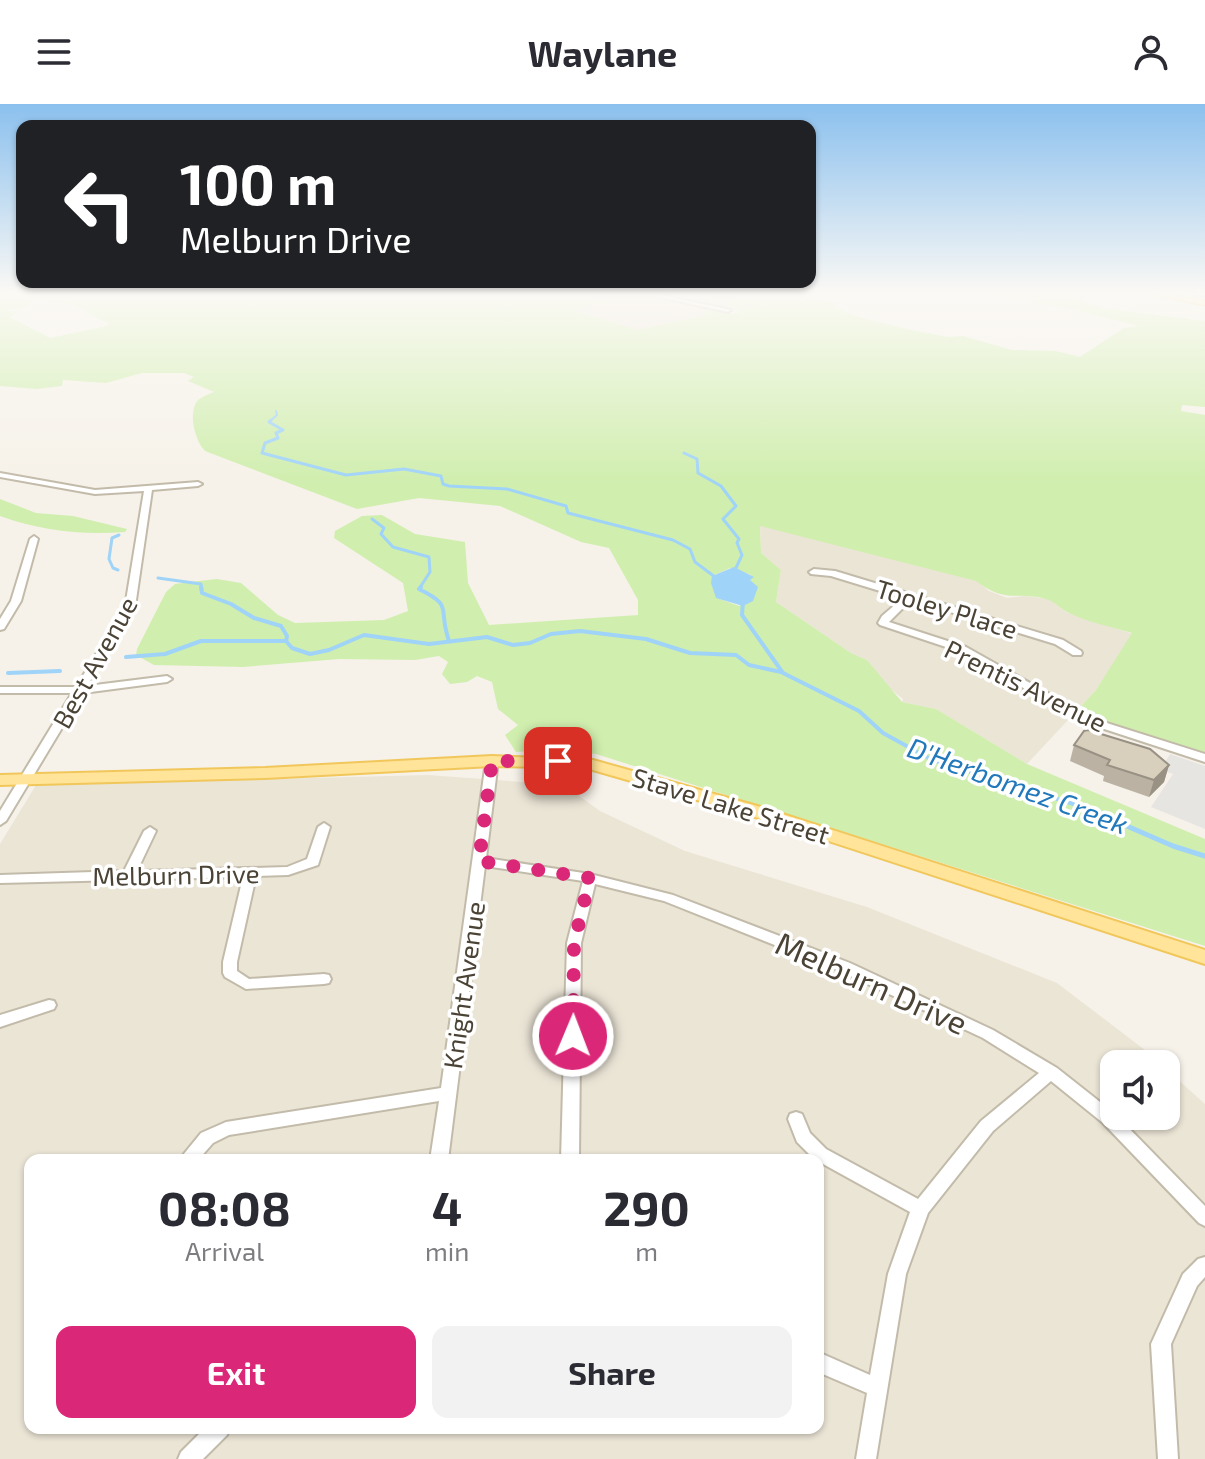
<!DOCTYPE html>
<html lang="en">
<head>
<meta charset="utf-8">
<style>
  body { margin:0; font-family:"Exo 2",sans-serif; background:#f2f2f3; color:#2b2b33; height:100vh; display:flex; flex-direction:column; font-size:30px; white-space:nowrap }
  * { box-sizing:border-box; margin:0 }
  p { font-size:26px; color:#7c7c81 }
  .icon { flex:none; width:44px; height:44px; fill:none; stroke:currentColor; stroke-width:2; stroke-linecap:round; stroke-linejoin:round }
  .map { position:relative; flex:1; overflow:hidden }
  .side { position:absolute; left:24px; top:1050px; width:800px; height:280px; display:flex; flex-direction:column; background:#fff; border-radius:16px; box-shadow:0 2px 6px #0004 }
  .side>* { flex:none }
  .hud { position:absolute; left:16px; top:16px; width:800px; height:168px; border-radius:16px; box-shadow:0 2px 6px #0004; background:#202124; color:#fff; overflow:hidden }
  .buttons { position:absolute; left:1100px; top:946px; display:grid; gap:16px }
  .buttons a { display:grid; place-items:center; width:80px; height:80px; border-radius:16px; background:#fff; box-shadow:0 2px 6px #0004; font-size:40px }
  .pin { position:absolute; display:grid; place-items:center; width:68px; height:68px; color:#fff; margin:-34px; border-radius:16px; box-shadow:0 4px 12px #0006 }
  .me { position:absolute; width:88px; margin:-44px; rotate:1deg; stroke-linejoin:round; filter:drop-shadow(0 0 6px #0008) }
  .turn { display:flex; align-items:center; gap:28px; height:168px; padding:0 32px; font-size:36px }
  .turn .icon { width:104px; height:104px; stroke-width:2.5 }
  .turn b { display:block; font-size:56px; line-height:68px }
  .eta { display:flex; justify-content:space-evenly; align-items:center; height:136px; text-align:center }
  .eta b { font-size:48px; font-weight:700; line-height:56px }
  .action { display:flex; gap:16px; margin-top:auto; padding:16px 32px }
  .action a { flex:1; height:92px; border-radius:16px; background:#db2777; color:#fff; font-size:32px; font-weight:700; line-height:92px; text-align:center }
  .action a+a { background:#f2f2f3; color:#2b2b33 }
  header { display:flex; justify-content:space-between; align-items:center; height:104px; padding:0 32px; background:#fff; font-size:36px; font-weight:700 }
  .map>svg:first-child { display:block }
</style>
</head>
<body>
<header><svg class="icon" aria-label="menu" viewBox="0 0 24 24"><path d="M4 6h16M4 12h16M4 18h16"/></svg>Waylane<svg class="icon" aria-label="person" viewBox="0 0 24 24"><circle cx="12" cy="8" r="4"/><path d="M4 21q1-7 8-7t8 7"/></svg></header>
<div class="map">
<svg width="1205" height="1355" viewBox="0 0 1205 1355">
  <rect width="100%" height="100%" fill="#f6f2e9"/>
  <!-- residential -->
  <g fill="#ebe5d6" fill-rule="evenodd">
    <path d="M571 190H746L713 204 703 212 637 226 572 205 607 198Z"/>
    <path d="M760 421 977 477 989 487 1007 494 1024 492 1050 495 1066 508 1133 530 1096 586 1027 660 936 605 902 598 903 595 887 582 867 556 851 549 776 498 781 466 761 449Z"/>
    <path d="M428 671 564 681 600 707 685 747 867 803 1057 879 1145 946 1161 960H1114V1012H1166V965L1205 1000V1355H0V740L36 681ZM30 1056H818V1324H30Z"/>
  </g>
  <!-- green -->
  <g fill="#d0eeae" fill-rule="evenodd">
    <path d="M0 190H571L609 198 574 206 637 226 702 212 713 204 730 210 741 208 728 202H717C764 182 790 190 838 199L836 203 855 212 911 226 948 233 963 232 1012 246 1056 247 1080 253 1124 224 1139 222 1075 206 989 190H1064L1103 204 1205 217V303L1182 301 1181 307 1205 311V659L1070 614 1096 586 1132 529C1111 523 1087 518 1067 508 1060 504 1054 497 1046 495 1015 487 1007 500 976 477L760 422 761 449 781 466 776 498 851 549 867 556 902 598 936 605 1027 660 1205 735V842L596 650 557 645 516 648 505 631 518 621 498 605 492 578 477 572 467 578 450 580 442 570 448 558 439 552 415 556 339 555 243 563 154 561 136 551 137 545 166 488 175 480 190 478 217 475 241 479 278 511 295 519 384 516 408 507 403 479 334 434 335 427 362 412 382 411 415 430 465 438 468 479 489 521 638 511V496L609 444 581 438 500 402 419 394 357 405 205 347C195 336 188 311 197 297 201 293 209 290 214 288L188 277 194 273 184 269H142L106 279 63 276 62 282 37 285 0 282ZM38 194C51 199 67 198 75 202 88 207 96 216 110 219L107 222 50 234 10 213 20 207H4L26 203ZM730 464 751 471 750 475 756 489 739 502 717 494 712 472Z"/>
    <path d="M0 395 36 409 73 412 127 425 125 428C81 431 42 427 0 412Z"/>
  </g>
  <!-- parking -->
  <path fill="#e7e5e1" d="M1170 650 1205 662V725L1151 703 1173 670 1161 666Z"/>
  <!-- water -->
  <path fill="#a0d3f8" d="M734 463 754 473 750 476 758 483 753 497 743 502 716 494 711 479 712 472Z"/>
  <g fill="none" stroke-linecap="round" stroke-linejoin="round">
    <!-- stream-far3 -->
    <path stroke="#a0d3f8" stroke-width="2" d="M269 318 277 311 276 307"/>
    <!-- stream-far2 -->
    <g stroke="#a0d3f8" stroke-width="3">
      <path d="M271 316 269 318 283 326 276 329 278 334 265 339 262 349 346 371 404 365 441 372 443 380 449 382 507 385 566 402 568 409 673 436 690 445 695 458 715 473"/>
      <path d="M684 349 697 355 698 369 721 382 736 402 723 415 739 435 737 439 742 451 735 466"/>
      <path d="M372 415 384 424 381 430 393 443 429 453 430 468 419 485"/>
      <path d="M118 466 113 464 109 455 112 434 119 431"/>
      <path d="M158 474 201 480 202 485"/>
    </g>
    <!-- stream-far1 -->
    <g stroke="#a0d3f8" stroke-width="4">
      <path d="M201 483 202 489 231 500 254 514 281 522 287 532 286 537"/>
      <path d="M421 483 419 485C455 503 437 503 449 537"/>
      <path d="M743 497 742 511 783 569 859 607 883 629 932 656 1080 702"/>
      <path d="M126 553 165 550 201 537H286L292 544 310 550 329 546 364 531 429 540 487 533 513 541 530 539 551 530 580 527 646 535 690 549 736 551 749 561 781 568"/>
      <path d="M8 569 60 567"/>
    </g>
    <!-- stream -->
    <path stroke="#a0d3f8" stroke-width="5" d="M1076 700 1173 742 1205 752"/>
    <!-- minor casing -->
    <g stroke="#c3bbaa" stroke-width="4">
      <g id="minor">
        <path d="M646 190H656L731 206 728 208Z"/>
        <path d="M0 369 95 386 198 378 202 380 198 382 152 386 135 503 87 582 167 572 172 575 167 578 83 589 6 717 0 721V707L72 589H0V583H76L125 503 144 387 95 390 0 373Z"/>
        <path d="M34 432 38 435 21 497 4 525 0 526V515L11 497 30 435Z"/>
        <path d="M814 465 835 467 1063 536 1081 547 1082 549 1081 551H1073L1055 540 911 496 889 518 966 543 1094 615 1205 650V658L1086 619 958 547 880 521 878 519 882 512 903 494 831 472 811 470 809 468Z"/>
        <path d="M492 653 498 657 486 754 590 770 673 791 850 859 993 926 1057 964 1114 1009V1012H1117L1205 1102V1122L1199 1119 1103 1019 1051 977 993 1027 928 1109 906 1170 876 1355H856L867 1289 818 1268V1248L870 1271 888 1170 910 1108 814 1055 797 1038 788 1015 790 1010 796 1008 802 1010 810 1029 826 1045 918 1095 981 1017 1039 969 983 934 840 867 664 797 595 780 581 839 579 1056H561L567 839 583 777 485 762 448 1056H430L439 997 229 1031 213 1039 198 1056H179L201 1029 226 1018 441 984 486 657Z"/>
        <path d="M324 719 330 723 318 761 288 771 256 772 237 858V867L249 875 324 870 329 871 331 875 329 879 324 880 246 885 225 873 223 869V858L243 773 0 779V771L124 767 144 727 150 723 156 727 137 767 287 763 307 755 318 723Z"/>
        <path d="M49 896 54 897 56 901 54 905 0 923V911Z"/>
        <path d="M1205 1153V1173L1197 1182 1171 1240 1178 1355H1158L1151 1240 1183 1170 1198 1155Z"/>
        <path d="M205 1324H230L227 1331 203 1355H178L181 1348Z"/>
      </g>
    </g>
    <!-- major casing -->
    <g stroke="#f1c75c" stroke-width="4">
      <g id="major">
        <path d="M1153 190H1167L1205 197V201Z"/>
        <path d="M492 652 593 656 761 703 1205 846V860L749 711 586 664 492 662 265 674 0 681V671L265 664Z"/>
      </g>
    </g>
    <!-- minor -->
    <use href="#minor" fill="#fff" fill-rule="evenodd"/>
    <!-- major -->
    <use href="#major" fill="#ffe499" fill-rule="evenodd"/>
    <!-- rail casing -->
    <g stroke="#999" stroke-width="4">
      <path id="rail" d="M1195 190 1205 192"/>
    </g>
    <!-- rail -->
    <use href="#rail" stroke="#fff" stroke-width="2" stroke-dasharray="6" stroke-linecap="butt"/>
  </g>
  <!-- wall -->
  <path fill="#bbb2a3" d="M1074 641 1169 661 1164 678 1149 693 1103 677 1104 672 1070 657Z"/>
  <!-- shaded-wall -->
  <path fill="#989184" d="M1169 661 1164 678 1149 693 1154 676Z"/>
  <!-- building -->
  <path fill="#d9cfbd" stroke="#989184" stroke-width="2" d="M1088 626 1150 645 1169 661 1154 676 1107 661 1110 656 1074 641 1084 627Z"/>
  <!-- sky -->
  <linearGradient id="sky" x2="0" y2="1"><stop stop-color="#8bc0ee"/><stop offset="0.5" stop-color="#fbf9f5"/><stop offset="1" stop-color="#fbf9f5" stop-opacity="0"/></linearGradient>
  <rect width="1205" height="379" fill="url(#sky)"/>
  <g fill="none" stroke-linecap="round" stroke-linejoin="round">
    <!-- route -->
    <path stroke="#db2777" stroke-width="14" stroke-dasharray="0 25.2" d="M558 657H492L479 757 590 774 574 839 573 932"/>
  </g>
  <g text-anchor="middle" dominant-baseline="central" stroke-width="7" stroke-linejoin="round" paint-order="stroke">
    <!-- street labels -->
    <g font-size="26" fill="#4b4336" stroke="#fff">
      <text transform="translate(947 504) rotate(17)">Tooley Place</text>
      <text transform="translate(94 558) rotate(-61)">Best Avenue</text>
      <text transform="translate(1026 581) rotate(26)">Prentis Avenue</text>
      <text transform="translate(731 701) rotate(17)">Stave Lake Street</text>
      <text transform="translate(176 770) rotate(-1)">Melburn Drive</text>
      <text transform="translate(463 881) rotate(-82)">Knight Avenue</text>
    </g>
    <!-- water labels -->
    <g font-size="28" font-style="italic" fill="#2178bb" stroke="#fff">
      <text transform="translate(1018 681) rotate(20)">D'Herbomez Creek</text>
    </g>
    <!-- near-street labels -->
    <g font-size="32" fill="#4b4336" stroke="#fff">
      <text transform="translate(872 878) rotate(24)">Melburn Drive</text>
    </g>
  </g>
</svg>
<div class="buttons">
<a><svg class="icon" aria-label="sound" viewBox="0 0 24 24"><path d="M4 9h4l5-4v14l-5-4H4zM17 9q2 3 0 6"/></svg></a>
</div>
<div class="pin" style="left:558px;top:657px;background:#d93025"><svg class="icon" aria-label="arrive" viewBox="0 0 24 24"><path d="M6 21V4h12l-3 4 3 4H6"/></svg></div>
<svg class="me" style="left:573px;top:932px" viewBox="-20 -20 40 40"><circle r="17" fill="#db2777" stroke="#fff" stroke-width="3"/><path d="M0-11L8 9 0 5-8 9z" fill="#fff"/></svg>
<div class="hud">
<div class="turn"><svg class="icon" aria-label="left" viewBox="0 0 24 24"><path d="M17 20v-9H6M10 6l-5 5 5 5"/></svg><div><b>100 m</b>Melburn Drive</div></div>
</div>
<section class="side">
<div class="eta">
<div><b>08:08</b><p>Arrival</p></div>
<div><b>4</b><p>min</p></div>
<div><b>290</b><p>m</p></div>
</div>
<div class="action"><a>Exit</a><a>Share</a></div>
</section>
</div>
</body>
</html>
